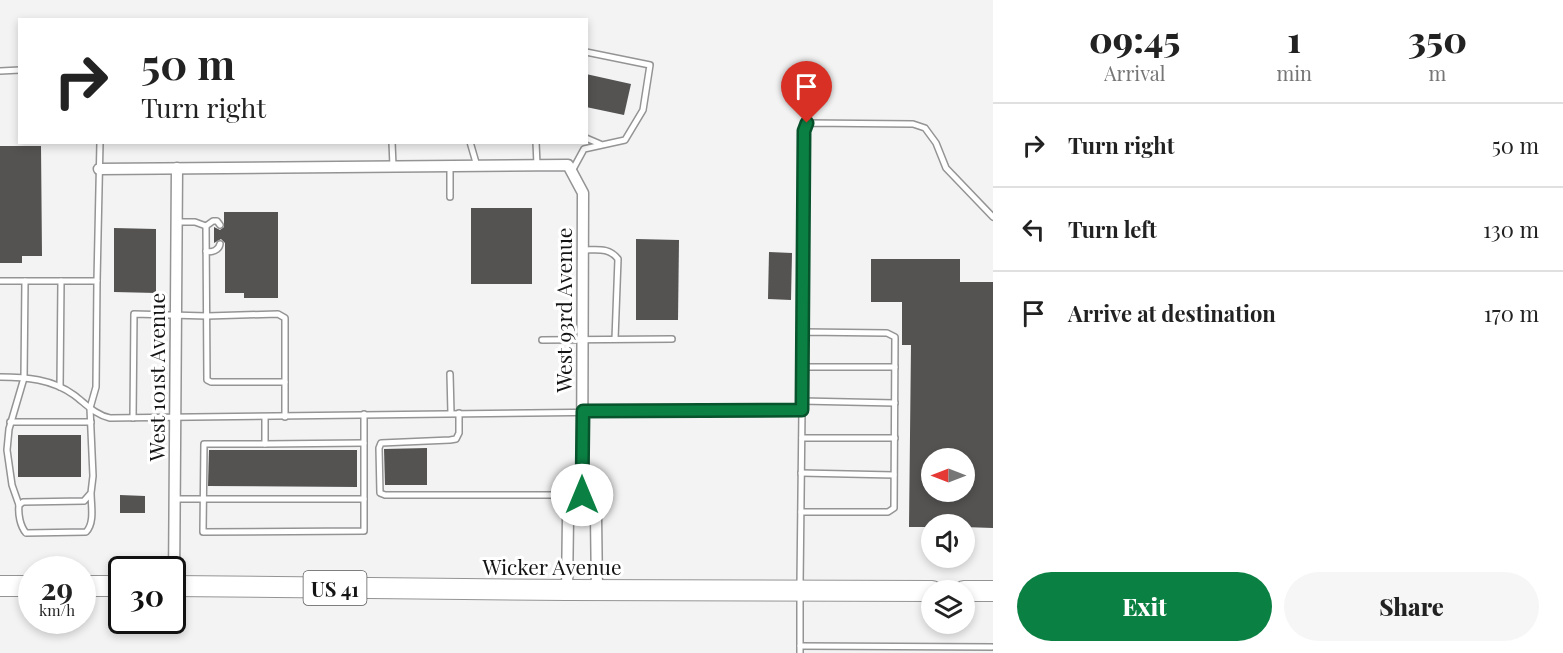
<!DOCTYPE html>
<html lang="en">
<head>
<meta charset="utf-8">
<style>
  body { margin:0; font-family:"Playfair Display",serif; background:#f6f6f6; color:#222; height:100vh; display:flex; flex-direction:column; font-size:22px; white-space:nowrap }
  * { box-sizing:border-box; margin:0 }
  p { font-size:20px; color:#767676 }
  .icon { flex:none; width:33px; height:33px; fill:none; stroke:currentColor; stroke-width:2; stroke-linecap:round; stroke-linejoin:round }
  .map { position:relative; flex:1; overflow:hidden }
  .side { display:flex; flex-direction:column; background:#fff; width:570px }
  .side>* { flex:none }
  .top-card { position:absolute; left:18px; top:18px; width:570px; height:126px; border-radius:0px; box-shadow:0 3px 9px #0003; background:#fff; color:#222; overflow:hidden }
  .needle { width:39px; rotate:270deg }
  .fabs { position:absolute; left:921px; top:448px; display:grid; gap:12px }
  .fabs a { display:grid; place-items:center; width:54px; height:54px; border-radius:50%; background:#fff; box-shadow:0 3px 9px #0003; font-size:30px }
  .speed { position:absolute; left:18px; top:556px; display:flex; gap:12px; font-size:30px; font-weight:700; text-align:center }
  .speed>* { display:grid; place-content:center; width:78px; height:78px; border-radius:50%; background:#fff; box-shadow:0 3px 9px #0003; line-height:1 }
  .speed small { font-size:15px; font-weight:400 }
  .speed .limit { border:3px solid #111; border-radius:9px; background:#fff; color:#111 }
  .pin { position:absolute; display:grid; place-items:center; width:51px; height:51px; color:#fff; margin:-62px -26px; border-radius:50% 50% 50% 0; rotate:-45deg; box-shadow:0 0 6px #0007 }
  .pin .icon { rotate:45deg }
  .me { position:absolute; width:66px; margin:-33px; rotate:0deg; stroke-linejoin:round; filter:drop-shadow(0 0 4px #0008) }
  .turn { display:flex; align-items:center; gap:21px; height:126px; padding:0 24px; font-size:27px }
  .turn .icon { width:78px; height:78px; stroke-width:2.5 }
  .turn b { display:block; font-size:42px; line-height:51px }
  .eta { display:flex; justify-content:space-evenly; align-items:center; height:102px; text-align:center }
  .eta b { font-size:36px; font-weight:800; line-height:42px }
  .action { display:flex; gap:12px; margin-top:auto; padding:12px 24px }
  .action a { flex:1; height:69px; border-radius:36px; background:#0b8043; color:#fff; font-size:24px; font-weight:800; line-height:69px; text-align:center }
  .action a+a { background:#f6f6f6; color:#222 }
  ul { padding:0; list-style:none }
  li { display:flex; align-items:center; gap:18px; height:84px; padding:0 24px; border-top:2px solid #e0e0e0 }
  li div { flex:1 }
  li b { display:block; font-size:22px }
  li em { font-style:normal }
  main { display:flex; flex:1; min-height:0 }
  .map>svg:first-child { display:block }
</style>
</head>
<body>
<main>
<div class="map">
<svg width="993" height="653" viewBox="0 0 993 653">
  <rect width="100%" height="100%" fill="#f3f3f4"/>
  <!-- building -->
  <g fill="#545352" fill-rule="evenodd">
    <path d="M586 74 631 84 624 115 586 107Z"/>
    <path d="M0 146H41L42 256H22V263H0Z"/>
    <rect x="471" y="208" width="61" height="76"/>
    <path d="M224 212H278V298H244V293H225V243L221 239 214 243V227L220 230 224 227Z"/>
    <path d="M114 228 156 229V293L114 292Z"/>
    <path d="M636 239 679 240 678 320H636Z"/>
    <path d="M769 252 792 253 791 300 768 299Z"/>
    <path d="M871 259H960V282H993V528L964 527V525H932V527H909L911 345H902V302H871ZM932 459H964V492H932Z"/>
    <rect x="18" y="435" width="63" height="42"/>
    <path d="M427 448V485H385L384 449Z"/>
    <path d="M209 450H357V487L208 486Z"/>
    <path d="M120 495 145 496V513H120Z"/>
  </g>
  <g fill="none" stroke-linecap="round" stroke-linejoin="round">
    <!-- lane casing -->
    <g stroke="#949495" stroke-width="8">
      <g id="lane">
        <path d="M0 71 20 70"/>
        <path d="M586 138 600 144"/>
        <path d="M392 142 393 166"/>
        <path d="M470 142 477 166"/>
        <path d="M536 142 537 165"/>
        <path d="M572 171 584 149 625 140 643 110 650 65 586 52"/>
        <path d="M450 197V166"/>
        <path d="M177 222H195L206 226"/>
        <path d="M206 226 207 380 211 382H285"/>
        <path d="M206 226 213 221H217L220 225"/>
        <path d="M583 250C597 250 609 247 618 259L615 339"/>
        <path d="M206 251C212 253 219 250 220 244"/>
        <path d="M0 281H97L96 387 90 408 93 476 91 493 84 501 23 502 19 505C18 514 20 526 26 533L86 532C95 523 91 505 91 493"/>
        <path d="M97 281 100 142"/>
        <path d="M804 332V131L807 123 913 124 925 128 936 143 946 168 993 217"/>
        <path d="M542 340 672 339"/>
        <path d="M803 367H895"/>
        <path d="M450 374 451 413"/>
        <path d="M0 377C26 377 52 379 74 395 85 403 95 415 110 418 340 416 571 411 802 410L800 585"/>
        <path d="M60 387 61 281"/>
        <path d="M802 401 895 403"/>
        <path d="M459 413V433L456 439 450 440 381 443 379 448 380 493 385 495H580"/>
        <path d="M265 417V444L364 443"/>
        <path d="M133 418 134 314 207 316 278 314 285 318V417"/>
        <path d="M10 422H91"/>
        <path d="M802 438H895"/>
        <path d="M265 444H204L203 532 364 531V499"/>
        <path d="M801 473 894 475"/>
        <path d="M175 499H364V414"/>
        <path d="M19 505 12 485 7 450 9 429 24 378 25 281"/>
        <path d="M801 512H888L894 508 895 337 887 333 804 332 802 410"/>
        <path d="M800 646 992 647"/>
        <path d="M800 653V595"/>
      </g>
    </g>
    <!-- street casing -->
    <g stroke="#949495" stroke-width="13">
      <g id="street">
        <path d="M99 169 568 165 583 193 582 495 568 518 567 590"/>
        <path d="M582 495 596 517 597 591"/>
        <path d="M174 586 177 168"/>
      </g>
    </g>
    <!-- highway casing -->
    <g stroke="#949495" stroke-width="22">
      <g id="highway">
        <path d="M0 586H32"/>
        <path d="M82 586H122"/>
        <path d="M172 586 567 590 932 591"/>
        <path d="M964 591H993"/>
      </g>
    </g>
    <!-- lane -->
    <use href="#lane" stroke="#fff" stroke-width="5"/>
    <!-- street -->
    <use href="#street" stroke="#fff" stroke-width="10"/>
    <!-- highway -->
    <use href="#highway" stroke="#fff" stroke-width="20"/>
  </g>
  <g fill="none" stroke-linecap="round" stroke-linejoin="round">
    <!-- route casing -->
    <g stroke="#07532c" stroke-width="15">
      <path id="route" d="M582 495 583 411 802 410 804 131 807 123"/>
    </g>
    <!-- route -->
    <use href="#route" stroke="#0b8043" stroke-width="10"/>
  </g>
  <g text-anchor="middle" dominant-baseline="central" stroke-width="6" stroke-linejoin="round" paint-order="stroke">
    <!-- shield labels -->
    <rect fill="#fff" stroke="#5a5a5b" stroke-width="1.5" x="303.5" y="571" width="63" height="34" rx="4.5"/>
    <g font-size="20" font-weight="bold" fill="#141415">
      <text x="335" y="588">US 41</text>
    </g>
    <!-- street labels -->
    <g font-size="21" fill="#141415" stroke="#fff">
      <text transform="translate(563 310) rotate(-90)">West 93rd Avenue</text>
      <text transform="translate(156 377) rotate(-90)">West 101st Avenue</text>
      <text x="552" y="566">Wicker Avenue</text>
    </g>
  </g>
</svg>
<div class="fabs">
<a><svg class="needle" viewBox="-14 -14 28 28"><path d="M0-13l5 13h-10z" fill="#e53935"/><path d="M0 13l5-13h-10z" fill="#767676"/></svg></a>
<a><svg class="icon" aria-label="sound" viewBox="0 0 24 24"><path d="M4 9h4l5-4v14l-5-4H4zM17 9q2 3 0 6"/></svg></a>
<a><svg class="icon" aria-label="layers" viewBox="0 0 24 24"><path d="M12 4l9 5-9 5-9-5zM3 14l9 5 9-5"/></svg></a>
</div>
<div class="speed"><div>29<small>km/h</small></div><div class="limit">30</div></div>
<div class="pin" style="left:807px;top:123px;background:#d93025"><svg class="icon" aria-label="arrive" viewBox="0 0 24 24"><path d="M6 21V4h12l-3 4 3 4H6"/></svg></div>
<svg class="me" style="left:582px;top:495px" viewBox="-20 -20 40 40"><circle r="19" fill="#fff"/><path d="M0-13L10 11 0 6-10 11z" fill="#0b8043"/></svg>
<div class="top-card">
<div class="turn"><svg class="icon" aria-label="right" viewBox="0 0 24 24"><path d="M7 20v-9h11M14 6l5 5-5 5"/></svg><div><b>50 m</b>Turn right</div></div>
</div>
</div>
<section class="side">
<div class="eta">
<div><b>09:45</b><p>Arrival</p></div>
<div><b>1</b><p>min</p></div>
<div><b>350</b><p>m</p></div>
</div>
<ul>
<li><svg class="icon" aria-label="right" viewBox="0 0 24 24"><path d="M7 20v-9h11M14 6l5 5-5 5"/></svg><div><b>Turn right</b></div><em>50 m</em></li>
<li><svg class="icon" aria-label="left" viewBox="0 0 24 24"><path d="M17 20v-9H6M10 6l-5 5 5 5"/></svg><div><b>Turn left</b></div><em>130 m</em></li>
<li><svg class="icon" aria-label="arrive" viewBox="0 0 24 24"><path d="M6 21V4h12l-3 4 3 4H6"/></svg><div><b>Arrive at destination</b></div><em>170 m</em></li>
</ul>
<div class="action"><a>Exit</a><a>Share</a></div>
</section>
</main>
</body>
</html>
